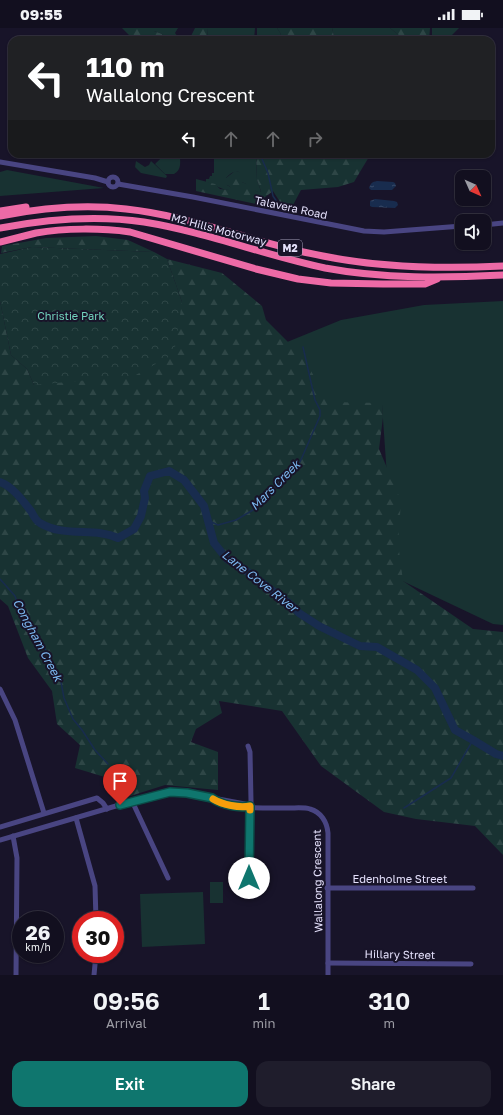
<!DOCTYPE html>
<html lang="en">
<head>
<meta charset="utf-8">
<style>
  body { margin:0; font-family:"Golos Text",sans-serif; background:#1f1d2c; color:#f1f3f6; height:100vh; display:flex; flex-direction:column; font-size:15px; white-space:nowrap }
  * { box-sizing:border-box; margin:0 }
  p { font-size:13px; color:#9c9ca4 }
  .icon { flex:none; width:22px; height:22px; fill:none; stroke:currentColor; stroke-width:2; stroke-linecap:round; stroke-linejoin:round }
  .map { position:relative; height:947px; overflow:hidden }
  .sheet { display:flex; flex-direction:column; background:#120f1f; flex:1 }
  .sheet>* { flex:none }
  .hud { position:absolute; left:8px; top:8px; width:487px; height:122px; border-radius:12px; box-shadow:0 1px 3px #0004,0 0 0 1px #312f3d; background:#202124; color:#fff; overflow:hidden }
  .needle { width:26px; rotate:135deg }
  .tools { position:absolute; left:455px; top:142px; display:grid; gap:8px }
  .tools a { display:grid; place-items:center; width:36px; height:36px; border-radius:8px; background:#120f1f; box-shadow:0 1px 3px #0004,0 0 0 1px #312f3d; font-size:20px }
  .speed { position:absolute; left:12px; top:883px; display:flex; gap:8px; font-size:20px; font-weight:700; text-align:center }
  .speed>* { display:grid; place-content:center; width:52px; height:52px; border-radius:50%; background:#120f1f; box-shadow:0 1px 3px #0004,0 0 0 1px #312f3d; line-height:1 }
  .speed small { font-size:10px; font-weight:400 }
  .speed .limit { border:6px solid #d22; background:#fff; color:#111 }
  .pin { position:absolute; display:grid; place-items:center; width:34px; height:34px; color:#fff; margin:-41px -17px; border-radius:50% 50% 50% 0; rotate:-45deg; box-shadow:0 0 4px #0007 }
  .pin .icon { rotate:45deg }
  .me { position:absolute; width:44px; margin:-22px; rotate:0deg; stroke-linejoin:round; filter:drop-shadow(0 0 3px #0008) }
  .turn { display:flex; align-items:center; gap:14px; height:84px; padding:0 12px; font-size:18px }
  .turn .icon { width:52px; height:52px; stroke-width:2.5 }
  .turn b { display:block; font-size:28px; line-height:34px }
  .lanes { display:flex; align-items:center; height:38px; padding:0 12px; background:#0003; justify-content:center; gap:20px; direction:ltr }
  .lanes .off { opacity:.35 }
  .eta { display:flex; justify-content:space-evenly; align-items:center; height:68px; text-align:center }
  .eta b { font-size:24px; font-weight:600; line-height:28px }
  .button { display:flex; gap:8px; margin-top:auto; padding:8px 12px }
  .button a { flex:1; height:46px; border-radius:12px; background:#0f766e; color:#fff; font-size:16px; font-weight:600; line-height:46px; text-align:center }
  .button a+a { background:#1f1d2c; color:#f1f3f6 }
  .status { display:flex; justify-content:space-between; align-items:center; height:28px; padding:0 20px; background:#120f1f; direction:ltr }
  .status svg { height:11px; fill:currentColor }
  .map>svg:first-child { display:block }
</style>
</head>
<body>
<div class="status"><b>09:55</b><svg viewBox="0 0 49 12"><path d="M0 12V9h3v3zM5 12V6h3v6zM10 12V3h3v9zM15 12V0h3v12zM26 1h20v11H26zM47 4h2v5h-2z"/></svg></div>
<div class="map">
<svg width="503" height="947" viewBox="0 0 503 947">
  <defs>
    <pattern id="forest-firs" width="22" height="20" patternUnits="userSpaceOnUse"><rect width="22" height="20" fill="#183232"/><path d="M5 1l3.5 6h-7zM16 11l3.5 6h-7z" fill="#2e4646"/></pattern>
    <pattern id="park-crowns" width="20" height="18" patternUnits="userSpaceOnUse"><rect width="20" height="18" fill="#183232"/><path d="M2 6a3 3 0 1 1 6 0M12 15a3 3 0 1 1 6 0" fill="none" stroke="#2e4646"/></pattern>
    <pattern id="water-ripples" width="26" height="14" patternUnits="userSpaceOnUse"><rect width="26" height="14" fill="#182c4e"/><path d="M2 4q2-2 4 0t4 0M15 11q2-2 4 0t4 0" fill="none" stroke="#394a68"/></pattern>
  </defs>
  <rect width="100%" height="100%" fill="#181429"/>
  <!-- grass -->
  <g fill="#183232">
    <path d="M154 0H178L175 5 178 9 177 12H172L169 10H163L162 6 154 3Z"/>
    <path d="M208 0H255L254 12H207Z"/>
    <path d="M257 0H277L281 6 278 12H259L257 9Z"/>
    <path d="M332 0H390L405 12H335Z"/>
    <path d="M432 0H459L447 12H432Z"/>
    <path d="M165 126H180C180 134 182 142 174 146H165L155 136Z"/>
    <path d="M214 126H256L257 152 261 163 260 164C254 164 249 157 242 154L239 144C233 143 230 146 226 150L227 157 232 160 231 162C221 163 216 156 206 154V151H209L210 148H212V145H214Z"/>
    <path d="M136 133 145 139 149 137 151 133 167 148 166 150 141 145 135 139Z"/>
    <path d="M7 142 104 160 0 168V144Z"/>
    <path d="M503 273V597L493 596 394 549 382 377 193 388 191 353 341 292 424 277Z"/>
    <rect x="210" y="854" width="13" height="21"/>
    <path d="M203 864 205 916 142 919 140 866Z"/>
  </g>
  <!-- forest -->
  <g fill="url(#forest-firs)">
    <path d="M122 0H154V3L162 6 163 10 161 12H134Z"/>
    <path d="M195 0H208L207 12H197L196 9 193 12H189Z"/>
    <path d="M277 0H332L335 12H278L281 6Z"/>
    <path d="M390 0H430L429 12H405Z"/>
    <path d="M256 126H372L370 127 354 154 338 159 301 162 293 177 284 180 273 163 256 176 196 163V151L215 156 220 161 231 162V160L229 158 225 156 223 154 226 150 235 143 239 144 243 147 242 154 251 158 256 163 260 164 261 163 257 152Z"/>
    <path d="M96 208 128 212 154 224 32 219 1 225 2 218 46 210Z"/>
    <path d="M167 231 222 245 262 278 266 292 304 330 328 374 382 375 383 389 379 421 401 473 398 515 403 553 473 601 503 604V827L475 798 416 791 384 784 321 738 282 683 219 673 222 685 196 701 191 714 218 724V762L165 757 124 770 118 753 75 740 80 717 57 696 52 663 28 630 8 578 0 571V273L11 327 27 341 34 357 182 274Z"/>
  </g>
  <!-- park -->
  <path fill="url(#park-crowns)" d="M32 219 154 224 167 231 182 274 174 326 134 348 34 357 27 341 11 327 0 273V226Z"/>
  <!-- water -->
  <g fill="url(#water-ripples)">
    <path d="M377 153 393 154 395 155 396 158 392 162H371L369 160C371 155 372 154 377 153Z"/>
    <path d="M375 171 394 173 397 174 398 177 395 180 372 179 370 178V173Z"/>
  </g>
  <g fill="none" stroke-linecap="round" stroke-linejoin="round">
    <!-- stream -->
    <g stroke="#182c4e" stroke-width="1.5">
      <path d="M263 126 262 131 268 145 273 168 277 174 278 179"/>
      <path d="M207 492 218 497 236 492 253 482 300 434 320 388V382L315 372 303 319"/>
      <path d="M0 551 15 568 22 587 35 602 57 643 61 654 64 670 73 691 82 702 95 722 108 736"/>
      <path d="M404 780 451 750 473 712"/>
    </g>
    <!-- river -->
    <path stroke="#182c4e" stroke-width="8" d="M0 454C12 458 23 473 31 483 33 487 36 493 40 495 65 510 94 499 118 510L134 501 141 488 145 470 144 463 150 448 169 443 184 452 204 478 214 515 227 531 245 542 290 576 299 585 319 598 360 618 377 619 417 642 435 660 455 702 473 712 496 726 503 728"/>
    <!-- minor -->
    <g stroke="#494582" stroke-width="5">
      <path d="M0 134 95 150 108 154"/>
      <circle cx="113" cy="154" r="5"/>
      <path d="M118 156 193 169 364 203 384 204 462 198"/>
      <path d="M484 197 503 195"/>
      <path d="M0 661 15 692 44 785"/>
      <path d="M248 718 250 724 251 773 249 850"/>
      <path d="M212 770C230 782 267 780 289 780 296 780 304 779 310 781 321 784 327 794 328 805V947"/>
      <path d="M132 773 168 850"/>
      <path d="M76 790 95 858 96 892"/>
      <path d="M0 799 97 770 103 775 107 781"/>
      <path d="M13 808 17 830 16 947"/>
      <path d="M0 812 160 765 175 763 245 776 248 778"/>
      <path d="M327 860H473"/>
      <path d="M328 935 471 936"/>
      <path d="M94 947 96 926"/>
    </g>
    <!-- highway -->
    <g stroke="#ed6aa6" stroke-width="7">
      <path d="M0 183 26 179"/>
      <path d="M0 188C41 180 84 176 126 181 193 188 256 216 323 228 382 240 442 241 503 238"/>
      <path d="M0 200C48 191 96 187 144 194 206 204 264 227 325 240 384 251 444 250 503 247"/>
      <path d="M0 214C12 211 24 208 36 205 65 200 101 200 130 204L256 241 298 251 331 255 383 256H425L437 251"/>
    </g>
  </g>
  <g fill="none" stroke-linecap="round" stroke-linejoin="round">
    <!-- route casing -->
    <g stroke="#0a4d48" stroke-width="10">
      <path id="route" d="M120 777 170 764 187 765 212 770C222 777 238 780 250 778L249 850"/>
    </g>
    <!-- route -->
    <use href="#route" stroke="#0f766e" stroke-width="7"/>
    <!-- slow -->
    <path stroke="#f59e0b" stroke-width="7" d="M213 771C223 777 239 780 250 778V782"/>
  </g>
  <g text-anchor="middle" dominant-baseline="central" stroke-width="4" stroke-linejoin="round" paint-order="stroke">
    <!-- shield labels -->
    <rect fill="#181429" stroke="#a7a3bc" stroke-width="1" x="278" y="212" width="24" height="16" rx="3"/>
    <g font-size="10" font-weight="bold" fill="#e4e0fb">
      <text x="290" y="220">M2</text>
    </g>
    <!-- street labels -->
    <g font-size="11" fill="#e4e0fb" stroke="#181429">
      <text transform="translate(291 179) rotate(12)">Talavera Road</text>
      <text transform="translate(219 201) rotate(15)">M2 Hills Motorway</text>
      <text x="400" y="850">Edenholme Street</text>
      <text transform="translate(317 853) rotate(-91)">Wallalong Crescent</text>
      <text transform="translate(400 926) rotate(1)">Hillary Street</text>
    </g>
    <!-- park labels -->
    <g font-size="11" fill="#73d4be" stroke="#181429">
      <text x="71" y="287">Christie Park</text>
    </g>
    <!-- water labels -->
    <g font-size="12" font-style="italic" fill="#7bb7ef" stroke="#181429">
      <text transform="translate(275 457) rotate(-45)">Mars Creek</text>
      <text transform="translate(260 553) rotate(38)">Lane Cove River</text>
      <text transform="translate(38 612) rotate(62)">Congham Creek</text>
    </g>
  </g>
</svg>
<div class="tools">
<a><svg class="needle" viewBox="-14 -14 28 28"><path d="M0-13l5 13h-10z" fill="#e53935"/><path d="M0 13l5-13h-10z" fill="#9c9ca4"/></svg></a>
<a><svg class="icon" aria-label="sound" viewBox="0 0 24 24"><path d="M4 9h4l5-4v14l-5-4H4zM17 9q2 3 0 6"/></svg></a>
</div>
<div class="speed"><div>26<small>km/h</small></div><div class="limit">30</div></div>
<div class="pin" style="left:120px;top:777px;background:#d93025"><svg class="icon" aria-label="arrive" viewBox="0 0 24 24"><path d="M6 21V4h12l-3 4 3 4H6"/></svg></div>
<svg class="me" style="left:249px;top:850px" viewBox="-20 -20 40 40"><circle r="19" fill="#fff"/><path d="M0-13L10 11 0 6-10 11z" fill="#0f766e"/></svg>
<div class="hud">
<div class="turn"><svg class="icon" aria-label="left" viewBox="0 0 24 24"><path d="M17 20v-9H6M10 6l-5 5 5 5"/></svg><div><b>110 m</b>Wallalong Crescent</div></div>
<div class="lanes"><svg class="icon" aria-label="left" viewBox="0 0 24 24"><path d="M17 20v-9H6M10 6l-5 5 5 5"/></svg><svg class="icon off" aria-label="ahead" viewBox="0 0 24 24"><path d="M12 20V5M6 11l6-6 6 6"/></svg><svg class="icon off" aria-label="ahead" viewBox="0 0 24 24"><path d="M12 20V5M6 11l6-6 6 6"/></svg><svg class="icon off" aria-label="right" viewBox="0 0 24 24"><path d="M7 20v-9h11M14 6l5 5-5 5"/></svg></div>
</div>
</div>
<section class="sheet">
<div class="eta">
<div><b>09:56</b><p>Arrival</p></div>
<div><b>1</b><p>min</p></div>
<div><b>310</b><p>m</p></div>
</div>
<div class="button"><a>Exit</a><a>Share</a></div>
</section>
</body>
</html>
